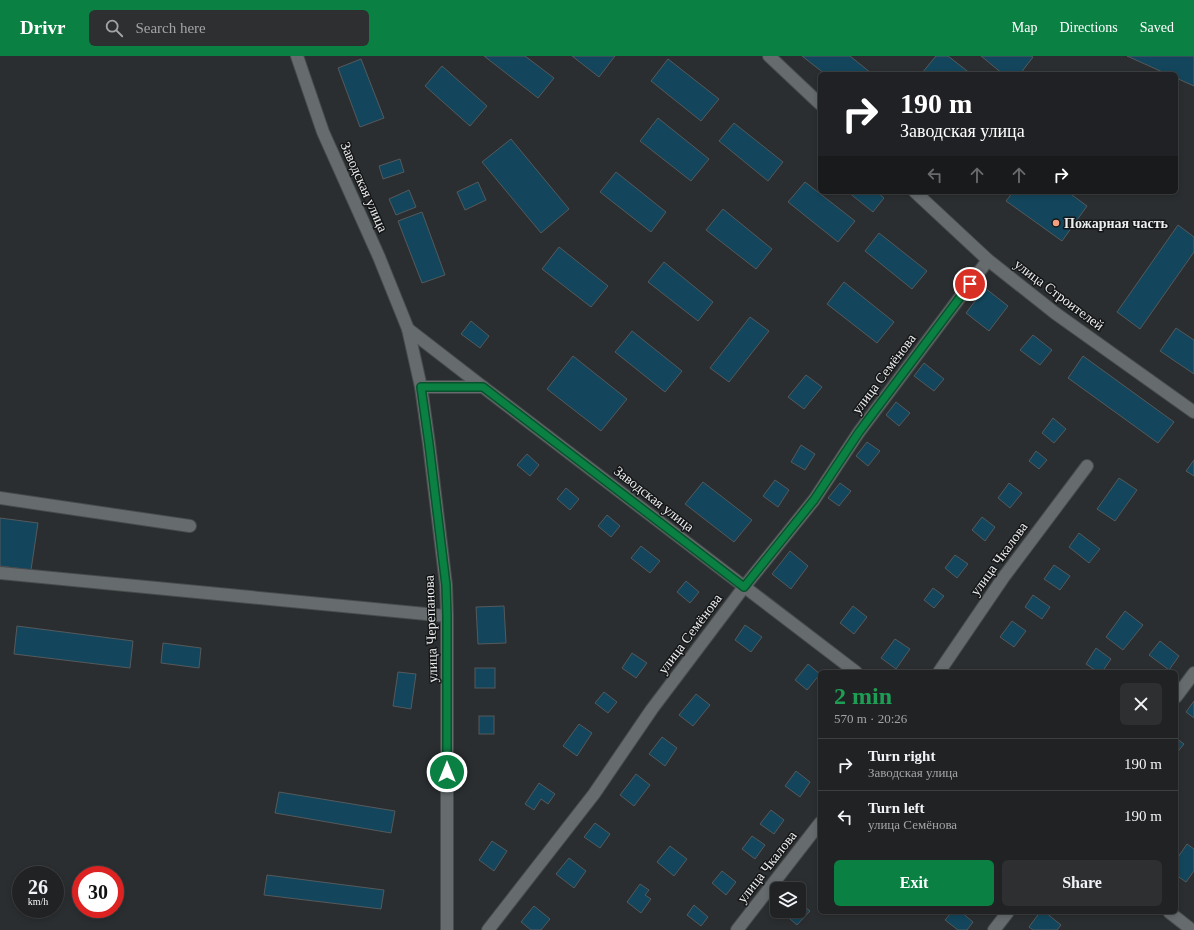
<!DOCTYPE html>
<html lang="en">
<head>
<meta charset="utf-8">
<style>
  body { margin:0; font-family:"Times New Roman",serif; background:#2d2f31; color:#f1f3f6; height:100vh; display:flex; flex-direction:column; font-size:15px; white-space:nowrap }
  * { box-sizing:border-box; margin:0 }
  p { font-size:13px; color:#a2a4a6 }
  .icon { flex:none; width:22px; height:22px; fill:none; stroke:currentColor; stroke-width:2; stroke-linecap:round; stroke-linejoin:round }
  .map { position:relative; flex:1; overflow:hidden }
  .details { position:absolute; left:818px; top:614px; width:360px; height:244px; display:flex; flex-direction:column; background:#202224; border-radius:6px; box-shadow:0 2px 6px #0003,0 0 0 1px #3d3f41 }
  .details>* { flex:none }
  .top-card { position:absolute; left:818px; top:16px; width:360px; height:122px; border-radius:6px; box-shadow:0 2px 6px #0003,0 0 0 1px #3d3f41; background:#202124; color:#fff; overflow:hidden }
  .controls { position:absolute; left:770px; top:826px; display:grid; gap:8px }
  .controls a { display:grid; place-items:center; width:36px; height:36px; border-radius:6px; background:#202224; box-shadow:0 2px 6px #0003,0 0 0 1px #3d3f41; font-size:20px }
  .speed { position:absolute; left:12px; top:810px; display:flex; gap:8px; font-size:20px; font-weight:700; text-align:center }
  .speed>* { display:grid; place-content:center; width:52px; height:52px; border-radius:50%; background:#202224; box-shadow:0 2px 6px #0003,0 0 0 1px #3d3f41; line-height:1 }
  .speed small { font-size:10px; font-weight:400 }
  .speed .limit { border:6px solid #d22; background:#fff; color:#111 }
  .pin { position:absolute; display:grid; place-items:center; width:34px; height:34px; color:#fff; margin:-17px; border:2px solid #fff; border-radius:50%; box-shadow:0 1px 4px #0007 }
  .me { position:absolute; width:44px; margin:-22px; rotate:0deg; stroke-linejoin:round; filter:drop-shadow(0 0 3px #0008) }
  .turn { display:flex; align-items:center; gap:14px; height:84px; padding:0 16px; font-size:18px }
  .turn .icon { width:52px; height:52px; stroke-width:2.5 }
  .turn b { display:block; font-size:28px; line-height:34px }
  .lanes { display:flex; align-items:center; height:38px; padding:0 16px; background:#0003; justify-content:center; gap:20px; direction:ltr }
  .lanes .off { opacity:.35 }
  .round { display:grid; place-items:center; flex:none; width:42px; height:42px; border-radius:6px; background:#2d2f31 }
  .head { display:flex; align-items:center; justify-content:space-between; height:68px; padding:0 16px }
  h1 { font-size:24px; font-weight:700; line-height:30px; color:#1e9e55 }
  .action { display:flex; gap:8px; margin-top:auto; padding:8px 16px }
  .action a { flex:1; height:46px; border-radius:6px; background:#0b8043; color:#fff; font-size:16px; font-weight:700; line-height:46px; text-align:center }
  .action a+a { background:#2d2f31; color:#f1f3f6 }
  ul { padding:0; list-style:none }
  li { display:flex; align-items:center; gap:12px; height:52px; padding:0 16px; border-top:1px solid #3d3f41 }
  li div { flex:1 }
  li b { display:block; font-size:15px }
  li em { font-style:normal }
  header { display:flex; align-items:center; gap:24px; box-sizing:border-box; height:56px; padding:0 20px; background:#0b8043; color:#fff }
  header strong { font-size:19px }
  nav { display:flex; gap:22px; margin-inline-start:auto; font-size:14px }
  .search { width:280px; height:36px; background:#2d2f31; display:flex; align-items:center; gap:10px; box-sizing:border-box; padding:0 14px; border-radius:6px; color:#a2a4a6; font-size:15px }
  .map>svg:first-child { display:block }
</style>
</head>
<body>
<header>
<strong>Drivr</strong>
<div class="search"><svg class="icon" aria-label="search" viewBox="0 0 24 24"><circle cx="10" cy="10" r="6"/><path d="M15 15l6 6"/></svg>Search here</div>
<nav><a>Map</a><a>Directions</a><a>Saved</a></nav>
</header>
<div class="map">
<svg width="1194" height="874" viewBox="0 0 1194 874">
  <rect width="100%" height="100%" fill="#2b2e30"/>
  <!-- building -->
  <g fill="#13465c" stroke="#55595b">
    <path d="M484 0H525L554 22 538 42Z"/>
    <path d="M572 0H615L599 21Z"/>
    <path d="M802 0H850L871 17 825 18Z"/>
    <path d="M936 0H948L971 18H923L922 17Z"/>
    <path d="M981 0H1031L1033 1 1020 18H1003Z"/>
    <path d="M1127 0H1194V30L1176 22V18H1167Z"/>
    <path d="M361 3 384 62 360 71 338 12Z"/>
    <path d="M668 3 719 43 701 65 651 25Z"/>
    <path d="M442 10 487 50 470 70 425 30Z"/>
    <path d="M658 62 709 103 691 125 640 85Z"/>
    <path d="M734 67 783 106 768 125 719 85Z"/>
    <path d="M511 83 569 153 541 177 482 106Z"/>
    <path d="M400 103 404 116 383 123 379 110Z"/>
    <path d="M616 116 666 156 651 176 600 136Z"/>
    <path d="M478 126 486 144 465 154 457 136Z"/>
    <path d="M805 126 855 165 838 186 788 146Z"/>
    <path d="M409 134 416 151 396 159 389 143Z"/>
    <path d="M848 136H877L884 142 873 156Z"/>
    <path d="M1013 136H1068L1087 150 1062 185 1006 145Z"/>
    <path d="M723 153 772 193 756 213 706 174Z"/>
    <path d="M422 156 445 219 422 227 398 165Z"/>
    <path d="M1178 169 1194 181V196L1140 273 1117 256Z"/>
    <path d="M879 177 927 215 912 233 865 195Z"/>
    <path d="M559 191 608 230 591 251 542 213Z"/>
    <path d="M664 206 713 246 698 265 648 226Z"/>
    <path d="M844 226 894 266 877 287 827 248Z"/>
    <path d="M985 232 1008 250 989 275 966 257Z"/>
    <path d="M750 261 769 275 729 326 710 312Z"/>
    <path d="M471 265 489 280 480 292 461 278Z"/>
    <path d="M1176 272 1194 284V318L1160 295Z"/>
    <path d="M632 275 682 315 665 336 615 296Z"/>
    <path d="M1033 279 1052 294 1040 309 1020 294Z"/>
    <path d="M573 300 627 343 601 375 547 333Z"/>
    <path d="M1083 300 1174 366 1158 387 1068 322Z"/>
    <path d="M924 307 944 323 934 335 914 320Z"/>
    <path d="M806 319 822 331 804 353 788 341Z"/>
    <path d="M896 346 910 357 899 370 886 359Z"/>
    <path d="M1053 362 1066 373 1054 387 1042 377Z"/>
    <path d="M867 386 880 395 868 410 856 400Z"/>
    <path d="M801 389 815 398 805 414 791 406Z"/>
    <path d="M1036 395 1047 404 1039 413 1029 405Z"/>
    <path d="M527 398 539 409 530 420 517 409Z"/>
    <path d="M1194 404V420L1186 415Z"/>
    <path d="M1119 422 1137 434 1115 465 1097 453Z"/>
    <path d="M775 424 789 434 778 451 763 440Z"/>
    <path d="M703 426 752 464 734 486 685 448Z"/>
    <path d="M840 427 851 435 839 450 828 442Z"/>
    <path d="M1009 427 1022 437 1010 452 998 442Z"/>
    <path d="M566 432 579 443 570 454 557 443Z"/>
    <path d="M607 459 620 470 611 481 598 470Z"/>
    <path d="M982 461 995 471 985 485 972 474Z"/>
    <path d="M0 462 38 467 31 514 0 510Z"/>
    <path d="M1079 477 1100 493 1089 507 1069 491Z"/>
    <path d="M641 490 660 505 650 517 631 502Z"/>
    <path d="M790 495 808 510 791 533 772 518Z"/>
    <path d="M955 499 968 508 957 522 945 512Z"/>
    <path d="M1054 509 1070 520 1060 534 1044 523Z"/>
    <path d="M686 525 699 536 690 547 677 536Z"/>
    <path d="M933 532 944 540 934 552 924 544Z"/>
    <path d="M1033 539 1050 551 1042 563 1025 551Z"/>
    <path d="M504 550 506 587 478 588 476 551Z"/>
    <path d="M853 550 867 561 854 578 840 567Z"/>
    <path d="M1125 555 1143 569 1123 594 1106 581Z"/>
    <path d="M1012 565 1026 575 1014 591 1000 581Z"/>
    <path d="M745 569 762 581 751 596 735 584Z"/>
    <path d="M17 570 133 585 130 612 14 598Z"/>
    <path d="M895 583 910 593 896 613 881 602Z"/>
    <path d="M1160 585 1179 600 1169 614 1149 599Z"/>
    <path d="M163 587 201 592 199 612 161 607Z"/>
    <path d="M1096 592 1111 603 1102 616H1098L1086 608Z"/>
    <path d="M632 597 647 607 636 622 622 612Z"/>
    <path d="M808 608 820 618 807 634 795 624Z"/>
    <rect x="475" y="612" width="20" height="20"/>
    <path d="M398 616 416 618 411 653 393 650Z"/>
    <path d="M604 636 617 646 608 657 595 647Z"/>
    <path d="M696 638 710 649 693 670 679 659Z"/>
    <path d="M1194 645V662L1186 656Z"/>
    <rect x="479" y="660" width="15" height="18"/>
    <path d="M579 668 592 677 577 700 563 690Z"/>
    <path d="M662 681 677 692 665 710 649 698Z"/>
    <path d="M1176 682 1184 688 1176 698Z"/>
    <path d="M796 715 810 726 800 741 785 730Z"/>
    <path d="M636 718 650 729 634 750 620 739Z"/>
    <path d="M539 727 555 738 548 748 541 743 534 754 525 748Z"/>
    <path d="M279 736 395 755 391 777 275 757Z"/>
    <path d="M771 754 784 764 774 778 760 768Z"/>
    <path d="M595 767 610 778 600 792 584 781Z"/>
    <path d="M752 780 765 789 755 803 742 793Z"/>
    <path d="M492 785 507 795 494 815 479 804Z"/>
    <path d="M1187 788 1194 793V815L1186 826 1176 819V804Z"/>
    <path d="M670 790 687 803 674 820 657 806Z"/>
    <path d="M569 802 586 815 574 832 556 818Z"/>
    <path d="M722 815 736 826 726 839 712 827Z"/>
    <path d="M267 819 384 834 381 853 264 839Z"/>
    <path d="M640 828 649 834 645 839 651 843 641 857 627 846Z"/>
    <path d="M799 846 810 855 797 869 783 857 784 855H799Z"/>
    <path d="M694 849 708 861 701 870 687 859Z"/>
    <path d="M534 850 550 863 541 874H531L521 866Z"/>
    <path d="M952 856H961L973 866 967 874H958L945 864Z"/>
    <path d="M1040 856H1045L1061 869 1057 874H1033L1029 871Z"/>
  </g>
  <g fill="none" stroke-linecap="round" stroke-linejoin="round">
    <!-- minor casing -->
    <g stroke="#474b4c" stroke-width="14">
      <g id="minor">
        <path d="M297 0 323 76 379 201 408 273 421 331 429 388 446 529 447 560V874"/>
        <path d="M769 0 820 48"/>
        <path d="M915 136 988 204 1055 257 1194 356"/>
        <path d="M408 273 483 331"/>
        <path d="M421 331H483L856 616"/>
        <path d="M0 442 190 470"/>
        <path d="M0 517 447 560"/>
        <path d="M939 616 1003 522 1087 410"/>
        <path d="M1176 641 1194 617"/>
        <path d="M1169 856 1192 874"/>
        <path d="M488 874 594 738 652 653 744 531 814 444 859 376 988 204"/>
        <path d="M737 874 820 767"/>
        <path d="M994 874 1008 856"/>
      </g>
    </g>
    <!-- minor -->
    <use href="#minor" stroke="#666b6d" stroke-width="12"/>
  </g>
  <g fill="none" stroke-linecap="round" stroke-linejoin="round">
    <!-- route casing -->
    <g stroke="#07532c" stroke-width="10">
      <path id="route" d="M447 716V560L446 529 429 388 421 331H483L744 531 814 444 859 376 970 228"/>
    </g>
    <!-- route -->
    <use href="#route" stroke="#0b8043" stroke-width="7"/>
  </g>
  <!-- markers -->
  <circle fill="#f39f82" stroke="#151617" stroke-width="1.5" cx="1056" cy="167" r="4"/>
  <g text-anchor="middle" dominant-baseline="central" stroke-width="3" stroke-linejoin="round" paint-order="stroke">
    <!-- street labels -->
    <g font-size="14" fill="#ebeeef" stroke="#151617">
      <text transform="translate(364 131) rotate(66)">Заводская улица</text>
      <text transform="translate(1059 239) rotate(37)">улица Строителей</text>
      <text transform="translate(884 318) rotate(-53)">улица Семёнова</text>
      <text transform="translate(654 443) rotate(38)">Заводская улица</text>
      <text transform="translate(999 503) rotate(-54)">улица Чкалова</text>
      <text transform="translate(431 573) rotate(-92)">улица Черепанова</text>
      <text transform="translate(690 578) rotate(-53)">улица Семёнова</text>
      <text transform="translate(767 811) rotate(-52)">улица Чкалова</text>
    </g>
    <!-- poi labels -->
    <g font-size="14" font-weight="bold" fill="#ebeeef" stroke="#151617" text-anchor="start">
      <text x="1064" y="167">Пожарная часть</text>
    </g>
  </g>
</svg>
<div class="controls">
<a><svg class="icon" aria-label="layers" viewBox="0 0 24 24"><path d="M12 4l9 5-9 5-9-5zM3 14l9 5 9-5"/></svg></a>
</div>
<div class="speed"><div>26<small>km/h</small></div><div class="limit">30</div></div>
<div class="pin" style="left:970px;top:228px;background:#d93025"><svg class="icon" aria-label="arrive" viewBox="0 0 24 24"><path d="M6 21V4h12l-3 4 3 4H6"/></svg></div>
<svg class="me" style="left:447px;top:716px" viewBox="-20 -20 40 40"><circle r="17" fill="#0b8043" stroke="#fff" stroke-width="3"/><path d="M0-11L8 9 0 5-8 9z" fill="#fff"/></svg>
<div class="top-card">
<div class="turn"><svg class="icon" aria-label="right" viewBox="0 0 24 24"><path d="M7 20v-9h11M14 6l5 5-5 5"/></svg><div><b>190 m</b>Заводская улица</div></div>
<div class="lanes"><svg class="icon off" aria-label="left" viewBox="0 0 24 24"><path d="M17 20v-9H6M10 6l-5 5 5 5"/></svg><svg class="icon off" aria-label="ahead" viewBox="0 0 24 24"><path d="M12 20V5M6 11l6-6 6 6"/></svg><svg class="icon off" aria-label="ahead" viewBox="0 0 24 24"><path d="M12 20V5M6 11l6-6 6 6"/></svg><svg class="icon" aria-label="right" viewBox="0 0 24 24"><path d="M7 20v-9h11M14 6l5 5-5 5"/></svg></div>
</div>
<section class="details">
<div class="head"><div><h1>2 min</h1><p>570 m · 20:26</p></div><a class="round"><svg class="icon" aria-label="close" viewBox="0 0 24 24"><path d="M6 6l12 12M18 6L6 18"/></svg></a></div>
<ul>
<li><svg class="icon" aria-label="right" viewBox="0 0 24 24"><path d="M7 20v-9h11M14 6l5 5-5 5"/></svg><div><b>Turn right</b><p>Заводская улица</p></div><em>190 m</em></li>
<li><svg class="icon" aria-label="left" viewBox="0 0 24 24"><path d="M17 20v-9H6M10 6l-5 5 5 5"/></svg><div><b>Turn left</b><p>улица Семёнова</p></div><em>190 m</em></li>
</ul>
<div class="action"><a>Exit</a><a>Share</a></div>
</section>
</div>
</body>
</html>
